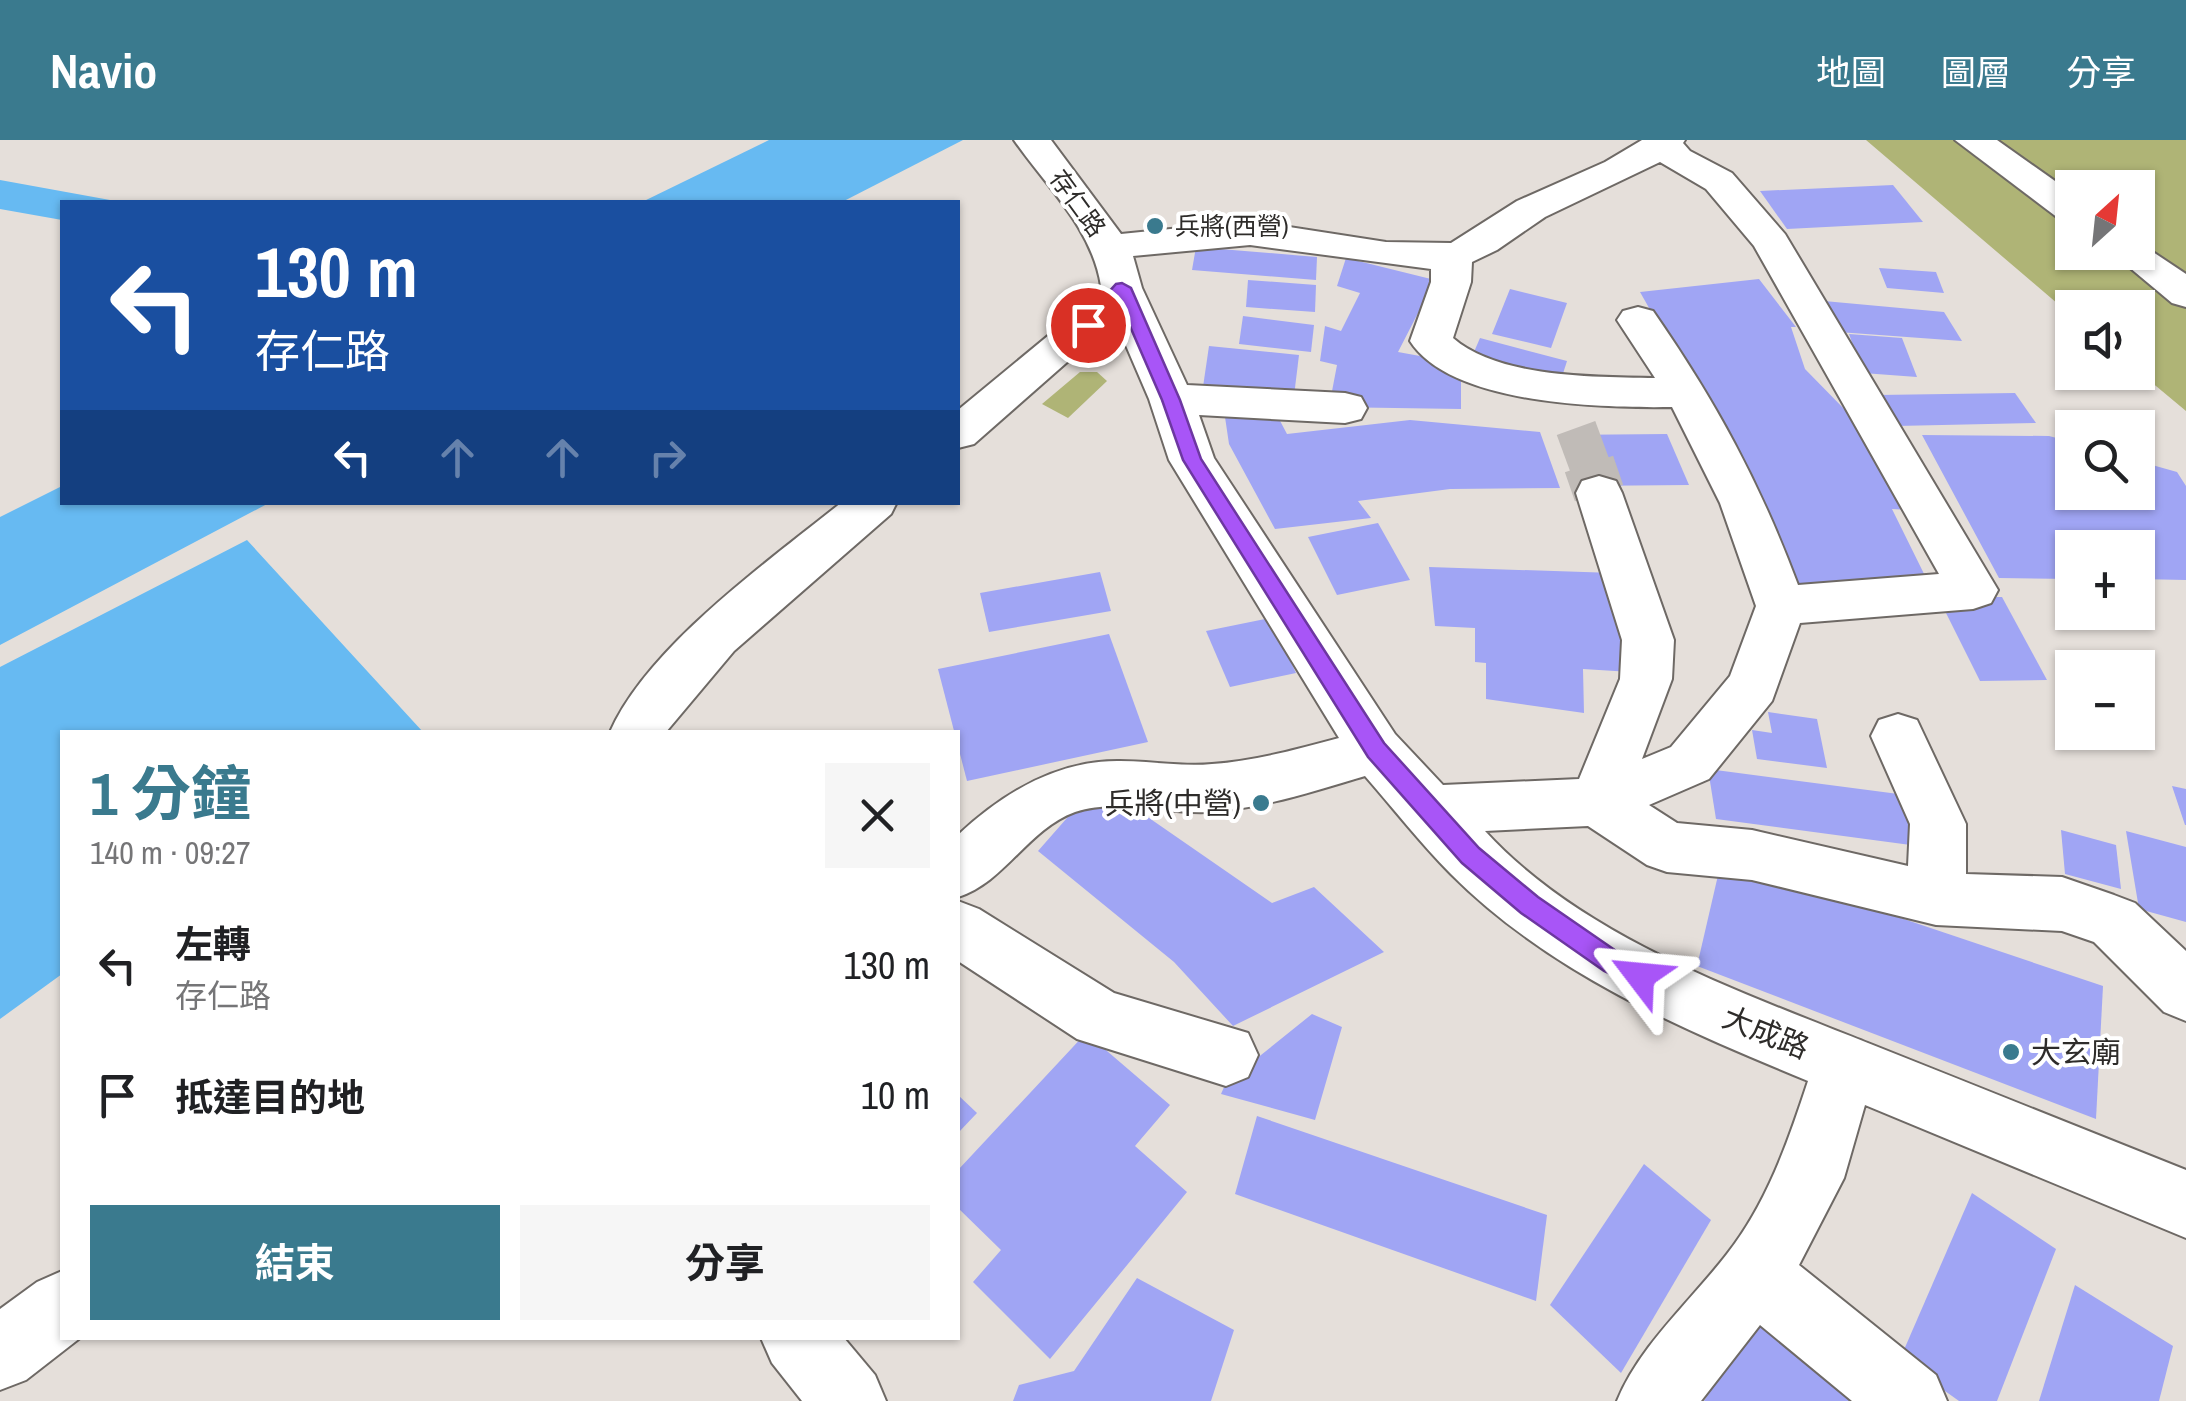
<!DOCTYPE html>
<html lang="zh-TW">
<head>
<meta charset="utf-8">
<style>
  body { margin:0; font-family:"Archivo Narrow","Noto Sans TC",sans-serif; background:#f6f6f6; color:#202124; height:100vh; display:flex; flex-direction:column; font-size:38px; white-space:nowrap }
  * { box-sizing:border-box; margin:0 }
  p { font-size:32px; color:#757577 }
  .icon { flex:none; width:55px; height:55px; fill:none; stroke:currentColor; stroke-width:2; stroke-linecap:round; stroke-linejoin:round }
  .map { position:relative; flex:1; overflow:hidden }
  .drawer { position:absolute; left:60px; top:590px; width:900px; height:610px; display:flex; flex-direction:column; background:#fff; border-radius:0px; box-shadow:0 2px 8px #0004 }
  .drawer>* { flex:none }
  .hud { position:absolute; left:60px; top:60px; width:900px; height:305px; border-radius:0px; box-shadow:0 2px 8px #0004; background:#1a4fa0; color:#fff; overflow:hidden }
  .needle { width:65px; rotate:27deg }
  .tools { position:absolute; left:2055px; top:30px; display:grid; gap:20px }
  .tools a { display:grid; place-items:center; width:100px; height:100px; border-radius:0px; background:#fff; box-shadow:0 2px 8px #0004; font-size:50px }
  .pin { position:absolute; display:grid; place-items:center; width:85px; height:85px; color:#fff; margin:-42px; border:5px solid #fff; border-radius:50%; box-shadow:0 2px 10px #0007 }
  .me { position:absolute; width:110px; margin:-55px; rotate:299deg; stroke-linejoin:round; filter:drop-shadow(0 0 8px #0008) }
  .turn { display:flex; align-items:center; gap:35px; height:210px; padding:0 30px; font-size:45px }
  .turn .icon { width:130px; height:130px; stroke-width:2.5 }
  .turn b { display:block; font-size:70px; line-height:85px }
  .lanes { display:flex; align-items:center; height:95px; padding:0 30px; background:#0003; justify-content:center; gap:50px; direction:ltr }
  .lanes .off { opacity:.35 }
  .round { display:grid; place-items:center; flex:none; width:105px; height:105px; border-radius:0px; background:#f6f6f6 }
  .overview { display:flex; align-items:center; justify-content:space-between; height:170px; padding:0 30px }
  h1 { font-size:60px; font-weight:700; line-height:75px; color:#3a7a8e }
  .action { display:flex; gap:20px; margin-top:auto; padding:20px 30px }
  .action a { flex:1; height:115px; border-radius:0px; background:#3a7a8e; color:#fff; font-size:40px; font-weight:700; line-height:115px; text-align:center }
  .action a+a { background:#f6f6f6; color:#202124 }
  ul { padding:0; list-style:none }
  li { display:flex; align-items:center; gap:30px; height:130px; padding:0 30px }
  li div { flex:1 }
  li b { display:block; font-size:38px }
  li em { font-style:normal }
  header { display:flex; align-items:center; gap:60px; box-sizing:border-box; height:140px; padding:0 50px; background:#3a7a8e; color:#fff }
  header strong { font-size:48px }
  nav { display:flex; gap:55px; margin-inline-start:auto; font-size:35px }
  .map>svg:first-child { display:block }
</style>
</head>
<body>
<header>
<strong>Navio</strong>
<nav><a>地圖</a><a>圖層</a><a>分享</a></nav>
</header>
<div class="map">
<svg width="2186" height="1261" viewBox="0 0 2186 1261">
  <rect width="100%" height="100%" fill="#e5dfda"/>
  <!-- green -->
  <g fill="#afb476" fill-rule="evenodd">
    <path d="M1866 0H2186V271L2138 231V168H2072V176ZM2072 48H2138V112H2072Z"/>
    <path d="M1080 232H1097L1107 241 1068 278 1042 264Z"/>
  </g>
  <!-- water -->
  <g fill="#67baf2">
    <path d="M769 0H963L842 62H642Z"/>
    <path d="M0 40 121 62H62V80L0 69Z"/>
    <path d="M62 346V362L269 363 0 505V377Z"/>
    <path d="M247 400 423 592H62V834L0 879V527Z"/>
  </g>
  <!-- building -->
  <g fill="#a0a5f4">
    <path d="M1893 45 1923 82 1787 89 1760 51Z"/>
    <path d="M1196 107 1317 117 1316 140 1192 130Z"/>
    <path d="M1346 118 1435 140 1398 212 1431 218 1461 230V269L1329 267 1337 225 1320 221 1325 186 1341 191 1360 153 1337 146Z"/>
    <path d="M1879 128 1936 132 1944 153 1887 148Z"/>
    <path d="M1759 139 1796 187H1791L1805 229 1851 276 1910 370 1892 369 1931 448 1791 456 1758 360 1640 152Z"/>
    <path d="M1248 140 1316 145 1315 172 1246 167Z"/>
    <path d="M1510 149 1567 163 1551 208 1492 194Z"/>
    <path d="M1824 161 1944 172 1962 201 1838 192Z"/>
    <path d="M1243 176 1314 185 1311 212 1239 204Z"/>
    <path d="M1849 194 1902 198 1917 237 1863 233Z"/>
    <path d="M1480 198 1567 221 1560 243 1471 219Z"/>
    <path d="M1209 206 1299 215 1294 256 1203 247Z"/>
    <path d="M2015 253 2036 283 1896 286 1878 255Z"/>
    <path d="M1225 277H1278L1287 294 1410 280 1540 292 1560 348 1450 349 1358 361 1371 378 1275 389 1229 304Z"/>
    <path d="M1667 294 1689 345 1578 346 1560 295Z"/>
    <path d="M1922 295 2049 296 2072 302V352H2138V321L2177 332 2186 346V440L2138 439V408H2072V439L1999 438Z"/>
    <path d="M1378 383 1410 440 1337 455 1308 397Z"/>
    <path d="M1429 427 1614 433 1631 532 1583 529 1584 573 1486 559V523L1475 522V488L1435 486Z"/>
    <path d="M1100 432 1111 471 989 492 980 453Z"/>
    <path d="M1938 457H2002L2047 540 1980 541Z"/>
    <path d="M1270 478 1296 533 1230 547 1206 491Z"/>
    <path d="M1109 494 1148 602 967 641 938 529Z"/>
    <path d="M1768 572 1817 579 1827 628 1757 619 1752 590 1772 593Z"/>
    <path d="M1708 629 1906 655 1918 706 1716 679Z"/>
    <path d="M2172 646 2186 649V685H2185Z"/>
    <path d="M1126 662 1272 763 1314 747 1384 812 1233 886 1174 822 1038 711 1074 670Z"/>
    <path d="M2061 690 2116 705 2121 749 2065 734Z"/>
    <path d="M2126 691 2186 707V782L2139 769Z"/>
    <path d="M1722 718 2103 846 2096 979 1697 826Z"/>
    <path d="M1312 874 1342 887 1315 980 1221 954 1239 913 1256 919Z"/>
    <path d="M1086 893 1170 965 1135 1006 1187 1052 1050 1219 973 1142 1001 1110 958 1068V1030Z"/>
    <path d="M958 955 977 973 958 993Z"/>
    <path d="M1257 976 1547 1075 1536 1161 1235 1054Z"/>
    <path d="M1644 1024 1711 1080 1621 1233 1550 1165Z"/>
    <path d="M1972 1053 2056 1109 1997 1261H1959L1900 1219Z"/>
    <path d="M1137 1138 1234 1190 1211 1261H1013L1019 1245 1074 1231Z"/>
    <path d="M2075 1145 2173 1206 2159 1261H2039Z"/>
    <path d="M1755 1178 1855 1261H1704Z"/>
  </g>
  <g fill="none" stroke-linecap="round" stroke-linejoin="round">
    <!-- minor-tunnel-far1 -->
    <path stroke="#c0bbb7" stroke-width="41" stroke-dasharray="41 20" stroke-linecap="butt" d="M1576 288 1590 326"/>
    <!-- minor-tunnel -->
    <path stroke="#c0bbb7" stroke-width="51" stroke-dasharray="51 26" stroke-linecap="butt" d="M1589 324 1599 353"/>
    <!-- minor casing -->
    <g stroke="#6e6965" stroke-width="4">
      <g id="minor">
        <path d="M1014 0H1051L1121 94 1250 81 1386 102 1451 103 1517 61 1605 22 1642 0H1685L1683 3 1690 11 1732 33 1785 94 1998 450 1991 463 1973 469 1800 483 1772 561 1709 639 1649 665 1677 683 1752 690 1908 726 1910 684 1871 596 1879 580 1898 574 1917 580 1966 684V734L2062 737 2114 755 2135 763 2186 811V881L2164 872 2094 802 2062 791 1936 785 1752 740 1667 732 1647 725 1588 686 1485 691C1582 797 1738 851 1868 903 1974 945 2080 988 2186 1030V1098L1865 965 1844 1038 1799 1125 1936 1235 1947 1261H1852L1760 1185 1701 1261H1617C1640 1205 1690 1162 1727 1114 1767 1063 1788 1002 1808 941 1680 888 1551 834 1451 734 1420 703 1394 669 1365 636 1314 651 1261 669 1207 672 1164 674 1117 658 1075 672 1028 689 1004 743 958 757V695C1003 653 1057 620 1120 621 1151 621 1182 627 1212 624 1255 621 1298 609 1339 598L1169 320 1149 259 1115 180 974 304 958 308V270L1072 176 1101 146C1092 88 1046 46 1014 0ZM1660 22 1706 49 1754 106 1939 434 1798 445C1759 341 1716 262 1653 171L1638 167 1623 171 1617 180 1655 238C1596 237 1499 238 1453 198L1471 142 1472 122 1497 110 1545 77ZM1250 105 1431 129V142L1410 201C1451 265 1602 268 1672 267L1720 363 1756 466 1730 536 1671 607 1642 619 1672 539 1674 500 1622 353 1616 341 1599 336 1582 341 1576 353 1622 500 1620 539 1579 639 1443 645 1395 594 1214 318 1199 275 1345 283 1361 279 1367 268 1361 257 1345 253 1187 245 1142 148 1133 116Z"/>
        <path d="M1955 0H1997L2072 53V81L2058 78Z"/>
        <path d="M2138 102 2186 134V167L2172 163 2111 112H2138Z"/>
        <path d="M842 362H897L891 374 734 511 666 592H610C648 506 769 421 842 362Z"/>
        <path d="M958 761 979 769 1114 853 1248 893 1258 915 1248 937 1226 946 1077 899 958 821Z"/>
        <path d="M62 1131V1198H80L26 1240 0 1250V1169L37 1142Z"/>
        <path d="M761 1198H844L875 1235 886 1261H802L772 1223Z"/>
      </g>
    </g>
    <!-- minor -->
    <use href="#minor" fill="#fff" fill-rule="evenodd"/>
  </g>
  <!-- route -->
  <path fill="#a855f7" stroke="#6d37a1" stroke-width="2.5" d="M1122 143 1131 148 1180 260 1201 319 1384 603 1479 708 1538 757 1622 815 1649 828 1653 836 1649 844 1640 848 1604 831 1521 773 1462 723 1368 617 1183 320 1162 260 1119 161 1094 189H1081L1079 185 1116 144Z"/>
  <!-- markers -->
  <g fill="#3a7a8e" stroke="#fff" stroke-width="4">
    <circle cx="1155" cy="86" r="10"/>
    <circle cx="1261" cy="663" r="10"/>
    <circle cx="2011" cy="912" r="10"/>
  </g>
  <g text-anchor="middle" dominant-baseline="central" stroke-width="8" stroke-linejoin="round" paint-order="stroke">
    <!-- far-street labels -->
    <g font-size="25" fill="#2e2c2a" stroke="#fff">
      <text transform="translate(1078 63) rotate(54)">存仁路</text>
    </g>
    <!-- far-poi labels -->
    <g font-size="25" fill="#2e2c2a" stroke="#fff" text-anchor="start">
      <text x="1175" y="86">兵將(西營)</text>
    </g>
    <!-- poi labels -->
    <g font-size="30" fill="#2e2c2a" stroke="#fff" text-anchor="end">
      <text x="1241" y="663">兵將(中營)</text>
      <text x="2031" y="912" text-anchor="start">大玄廟</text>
    </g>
    <!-- street labels -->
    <g font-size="30" fill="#2e2c2a" stroke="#fff">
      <text transform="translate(1766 892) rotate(22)">大成路</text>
    </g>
  </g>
</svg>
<div class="tools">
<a><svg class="needle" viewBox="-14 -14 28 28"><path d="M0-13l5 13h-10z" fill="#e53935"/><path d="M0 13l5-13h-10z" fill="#757577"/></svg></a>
<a><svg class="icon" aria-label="sound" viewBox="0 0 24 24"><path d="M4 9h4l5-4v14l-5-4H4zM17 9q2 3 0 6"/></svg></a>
<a><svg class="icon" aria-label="search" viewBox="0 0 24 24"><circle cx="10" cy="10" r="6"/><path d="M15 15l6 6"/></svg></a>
<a>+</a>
<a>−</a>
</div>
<div class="pin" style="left:1088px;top:185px;background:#d93025"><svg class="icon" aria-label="arrive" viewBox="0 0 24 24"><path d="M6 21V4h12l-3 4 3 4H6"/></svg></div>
<svg class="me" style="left:1640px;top:836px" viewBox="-20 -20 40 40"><path d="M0-17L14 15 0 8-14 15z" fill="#a855f7" stroke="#fff" stroke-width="4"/></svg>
<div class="hud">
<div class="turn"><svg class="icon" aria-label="left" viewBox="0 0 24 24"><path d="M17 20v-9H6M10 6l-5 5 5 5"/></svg><div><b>130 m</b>存仁路</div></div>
<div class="lanes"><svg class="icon" aria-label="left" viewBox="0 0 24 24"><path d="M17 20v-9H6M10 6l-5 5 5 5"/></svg><svg class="icon off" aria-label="ahead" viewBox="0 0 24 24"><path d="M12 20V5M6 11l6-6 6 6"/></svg><svg class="icon off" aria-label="ahead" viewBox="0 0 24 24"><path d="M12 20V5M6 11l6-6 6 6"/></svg><svg class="icon off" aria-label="right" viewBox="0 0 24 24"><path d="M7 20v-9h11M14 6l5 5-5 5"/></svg></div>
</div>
<section class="drawer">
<div class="overview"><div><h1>1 分鐘</h1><p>140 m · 09:27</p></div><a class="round"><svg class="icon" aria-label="close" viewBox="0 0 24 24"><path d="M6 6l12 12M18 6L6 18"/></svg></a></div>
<ul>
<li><svg class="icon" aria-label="left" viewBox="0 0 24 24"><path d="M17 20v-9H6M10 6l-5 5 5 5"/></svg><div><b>左轉</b><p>存仁路</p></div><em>130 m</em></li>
<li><svg class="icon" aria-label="arrive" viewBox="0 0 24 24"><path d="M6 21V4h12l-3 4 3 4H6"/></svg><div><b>抵達目的地</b></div><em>10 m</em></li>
</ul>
<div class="action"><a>結束</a><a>分享</a></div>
</section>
</div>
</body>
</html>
